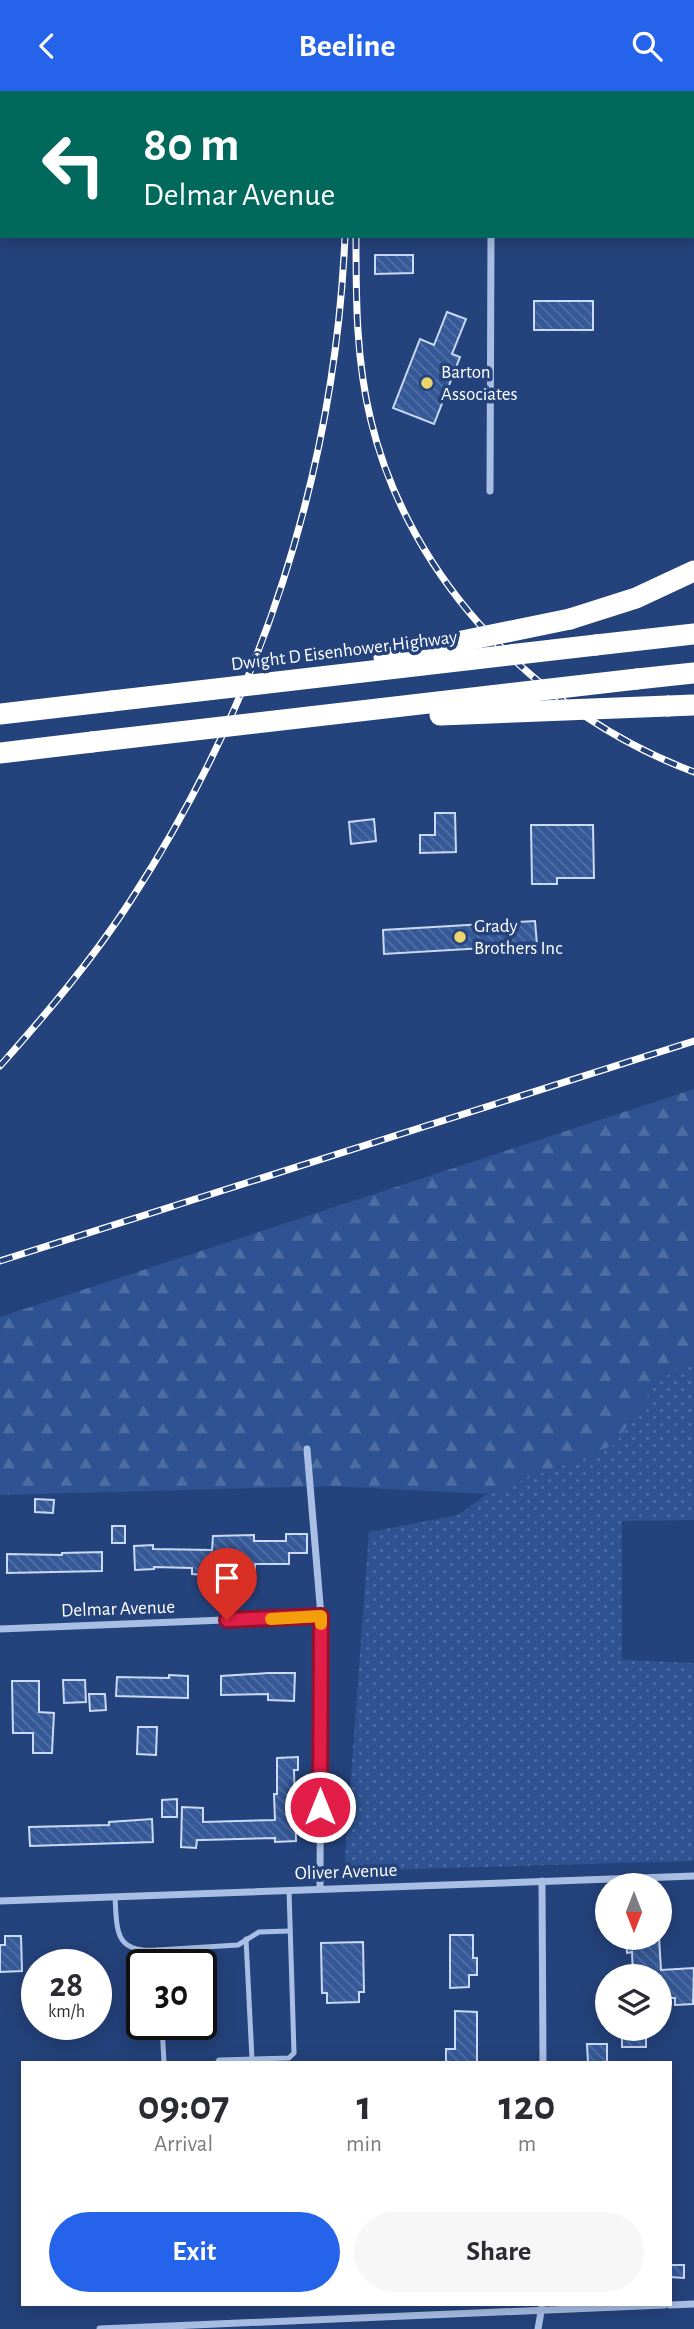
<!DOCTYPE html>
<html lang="en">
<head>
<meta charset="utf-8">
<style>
  body { margin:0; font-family:"Alegreya Sans",sans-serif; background:#f7f7f7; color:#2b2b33; height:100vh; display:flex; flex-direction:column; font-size:26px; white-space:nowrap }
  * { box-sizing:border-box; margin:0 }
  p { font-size:23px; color:#7c7c81 }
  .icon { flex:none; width:38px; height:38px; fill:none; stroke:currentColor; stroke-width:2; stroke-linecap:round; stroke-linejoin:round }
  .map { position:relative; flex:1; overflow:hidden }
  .side { position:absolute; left:21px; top:1970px; width:651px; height:245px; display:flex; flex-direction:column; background:#fff; border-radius:0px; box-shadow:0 4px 18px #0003 }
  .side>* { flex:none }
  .guide { position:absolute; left:0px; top:0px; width:695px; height:147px; box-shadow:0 4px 18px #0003; background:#00695c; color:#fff; overflow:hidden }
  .needle { width:46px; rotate:180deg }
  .fabs { position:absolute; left:595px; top:1782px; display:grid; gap:14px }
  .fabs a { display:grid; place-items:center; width:77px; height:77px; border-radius:50%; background:#fff; box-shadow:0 4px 18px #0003; font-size:35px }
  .speed { position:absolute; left:21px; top:1858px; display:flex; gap:14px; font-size:35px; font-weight:700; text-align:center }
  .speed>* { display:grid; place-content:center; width:91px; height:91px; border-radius:50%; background:#fff; box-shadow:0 4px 18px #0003; line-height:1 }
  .speed small { font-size:18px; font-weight:400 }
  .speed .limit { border:4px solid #111; border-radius:10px; background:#fff; color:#111 }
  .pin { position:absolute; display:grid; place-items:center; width:60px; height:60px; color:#fff; margin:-72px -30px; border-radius:50% 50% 50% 0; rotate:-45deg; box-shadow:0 0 7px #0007 }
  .pin .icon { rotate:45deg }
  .me { position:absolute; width:77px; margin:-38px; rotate:0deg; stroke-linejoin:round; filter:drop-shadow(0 0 5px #0008) }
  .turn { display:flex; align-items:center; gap:24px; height:147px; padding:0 28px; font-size:32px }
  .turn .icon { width:91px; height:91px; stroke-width:2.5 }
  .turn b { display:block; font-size:49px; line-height:60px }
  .eta { display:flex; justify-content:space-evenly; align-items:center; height:119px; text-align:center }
  .eta b { font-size:42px; font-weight:700; line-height:49px }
  .button { display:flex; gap:14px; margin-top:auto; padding:14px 28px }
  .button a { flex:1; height:80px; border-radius:42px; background:#2563eb; color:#fff; font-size:28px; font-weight:700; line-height:80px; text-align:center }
  .button a+a { background:#f7f7f7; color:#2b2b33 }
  header { display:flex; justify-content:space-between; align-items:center; height:91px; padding:0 28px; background:#2563eb; color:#fff; font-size:32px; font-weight:700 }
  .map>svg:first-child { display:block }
</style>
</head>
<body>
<header><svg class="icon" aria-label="back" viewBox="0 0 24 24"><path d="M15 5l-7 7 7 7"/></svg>Beeline<svg class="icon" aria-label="search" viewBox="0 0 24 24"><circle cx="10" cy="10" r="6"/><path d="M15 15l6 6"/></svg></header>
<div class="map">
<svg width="694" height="2238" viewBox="0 0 694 2238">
  <defs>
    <pattern id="grass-dots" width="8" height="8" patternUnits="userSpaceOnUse" patternTransform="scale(1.75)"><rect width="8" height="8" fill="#2f5392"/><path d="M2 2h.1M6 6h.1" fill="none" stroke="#4e6da2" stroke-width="1.8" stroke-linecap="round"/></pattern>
    <pattern id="forest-firs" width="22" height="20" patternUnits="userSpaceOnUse" patternTransform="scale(1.75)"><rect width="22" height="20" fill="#2f5392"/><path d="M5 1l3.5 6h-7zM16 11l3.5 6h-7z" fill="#4e6da2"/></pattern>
    <pattern id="building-back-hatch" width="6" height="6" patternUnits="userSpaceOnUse" patternTransform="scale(1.75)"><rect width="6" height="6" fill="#355897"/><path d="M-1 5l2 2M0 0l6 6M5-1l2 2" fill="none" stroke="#5371a7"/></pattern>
  </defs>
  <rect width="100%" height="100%" fill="#24427b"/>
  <!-- grass -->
  <path fill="url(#grass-dots)" d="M694 1265V1429L622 1430V1569L694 1572V1770L344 1780 369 1441 458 1424 487 1403 614 1354 657 1292Z"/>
  <!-- forest -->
  <path fill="url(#forest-firs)" d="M694 998V1265L657 1292 614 1354 487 1403 331 1395 0 1404V1226Z"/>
  <!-- building -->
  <g fill="url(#building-back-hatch)" stroke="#cad9f4" stroke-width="2">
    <path d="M375 164H413V182L375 183Z"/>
    <rect x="534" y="210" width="59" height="29"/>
    <path d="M447 221 466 228 452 263 460 266 434 333 393 317 420 248 434 254Z"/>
    <path d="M435 722H455L456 761 420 762V744H435Z"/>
    <path d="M374 728 376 750 351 753 349 731Z"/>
    <path d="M531 734H593L594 787H557V793H532Z"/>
    <path d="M535 830 537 854 384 863 383 839Z"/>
    <path d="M35 1408 54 1409 53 1422 35 1421Z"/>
    <rect x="112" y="1435" width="13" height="17"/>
    <path d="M286 1443H307V1462H289V1473H255V1478L204 1479V1484L192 1483V1477L154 1476V1478L135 1479 134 1455 153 1454V1458L212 1459 213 1445 254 1444V1450H286Z"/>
    <path d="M102 1461V1480L7 1482V1463L62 1464V1462Z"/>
    <path d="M268 1582H295L294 1610 268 1609V1603L221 1604V1585Z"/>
    <path d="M169 1584 188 1585V1607L116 1605 117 1586 169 1587Z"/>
    <path d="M63 1589H85L86 1611 64 1612Z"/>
    <path d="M12 1590H39V1621L54 1622 52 1662H33V1642H13Z"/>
    <path d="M89 1603H105L106 1619 90 1620Z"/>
    <path d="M138 1636H157L156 1664 137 1663Z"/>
    <path d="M298 1666V1679H294L296 1750 275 1751V1747L203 1749H197L196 1757 181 1756 182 1716 203 1717V1731L275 1729 274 1703H277V1667Z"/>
    <path d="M177 1708V1726H162V1709Z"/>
    <path d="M152 1728 153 1751 30 1755 29 1736 109 1734V1731Z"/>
    <path d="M450 1844H473V1867H477V1884H469V1896L450 1897Z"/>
    <path d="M5 1845H21L22 1880 0 1881V1854H5Z"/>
    <path d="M626 1846H659L661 1879 694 1877 693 1913 675 1914V1907H660V1885H633L632 1861 627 1862Z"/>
    <path d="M363 1851 364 1901H359V1911L327 1912V1902H322L321 1852Z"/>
    <path d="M455 1920 477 1921V1972H446V1958H455Z"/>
    <rect x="622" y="1941" width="24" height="15"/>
    <path d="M587 1953H607V1972H588Z"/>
    <path d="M670 2174H684V2187L670 2186Z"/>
  </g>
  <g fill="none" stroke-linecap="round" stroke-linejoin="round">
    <!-- service -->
    <g stroke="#a8bee4" stroke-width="5">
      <path d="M115 1806C117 1841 115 1862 157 1859L158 1874"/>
      <path d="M246 1848 252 1968"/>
      <path d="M157 1859 238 1854 259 1841 290 1840"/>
      <path d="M162 1934 164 1972"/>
      <path d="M217 1972 219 1969 289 1967 294 1962 289 1799"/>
    </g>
    <!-- minor -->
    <g stroke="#a8bee4" stroke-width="7">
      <path d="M492 2V0"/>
      <path d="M490 400 491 145"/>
      <path d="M307 1358 321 1525 320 1798"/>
      <path d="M0 1538 321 1525"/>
      <path d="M542 1790 543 1972"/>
      <path d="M0 1810 694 1785"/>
      <path d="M670 2214 694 2213"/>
      <path d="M100 2238 664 2214"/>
      <path d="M538 2238 542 2215"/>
    </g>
    <!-- motorway -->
    <g stroke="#fff" stroke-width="21">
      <path d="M570 528 636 507 694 480"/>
      <path d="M596 554 694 543"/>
      <path d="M637 588 694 582"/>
      <path d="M668 615 694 614"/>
      <path d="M0 623 112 610"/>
      <path d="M0 662 92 651"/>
    </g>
    <!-- rail casing -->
    <g stroke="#fff" stroke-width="7">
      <g id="rail">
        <path d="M352 0V2"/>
        <path d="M356 145C356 208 356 269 371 330 410 491 541 624 694 681"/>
        <path d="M0 975C47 922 93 868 131 809 260 610 335 382 345 145"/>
        <path d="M0 1170 694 950"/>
      </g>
    </g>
    <!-- rail -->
    <use href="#rail" stroke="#24427b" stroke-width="4.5" stroke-dasharray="13" stroke-linecap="butt"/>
    <!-- motorway-bridge -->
    <g stroke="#fff" stroke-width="21">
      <path d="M384 566 570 528"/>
      <path d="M112 610 596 554"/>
      <path d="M440 624 668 615"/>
      <path d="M92 651 637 588"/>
    </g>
  </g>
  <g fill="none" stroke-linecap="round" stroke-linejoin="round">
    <!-- route casing -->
    <g stroke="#92132f" stroke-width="18">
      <path id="route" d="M227 1529 321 1525 320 1716"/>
    </g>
    <!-- route -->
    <use href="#route" stroke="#e11d48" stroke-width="12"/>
    <!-- slow -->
    <path stroke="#f59e0b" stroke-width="12" d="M271 1528 321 1525V1533"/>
  </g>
  <!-- markers -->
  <g fill="#eed46c" stroke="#24427b" stroke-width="2.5">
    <circle cx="427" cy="292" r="7"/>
    <circle cx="460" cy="846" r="7"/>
  </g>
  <g text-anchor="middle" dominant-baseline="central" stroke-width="7" stroke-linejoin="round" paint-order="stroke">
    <!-- poi labels -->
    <g font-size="19" fill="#fff" stroke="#24427b" text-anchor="start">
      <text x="441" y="281">Barton<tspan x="441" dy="22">Associates</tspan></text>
      <text x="474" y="835">Grady<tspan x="474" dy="22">Brothers Inc</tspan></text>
    </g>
    <!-- street labels -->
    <g font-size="19" fill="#fff" stroke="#24427b">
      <text transform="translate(344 560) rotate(-7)">Dwight D Eisenhower Highway</text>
      <text transform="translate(118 1518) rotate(-2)">Delmar Avenue</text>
      <text transform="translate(346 1781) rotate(-2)">Oliver Avenue</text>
    </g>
  </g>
</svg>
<div class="fabs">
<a><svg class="needle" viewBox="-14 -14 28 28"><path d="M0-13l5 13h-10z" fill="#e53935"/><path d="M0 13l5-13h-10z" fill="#7c7c81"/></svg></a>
<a><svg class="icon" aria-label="layers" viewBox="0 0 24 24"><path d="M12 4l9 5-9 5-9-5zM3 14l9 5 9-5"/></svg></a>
</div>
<div class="speed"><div>28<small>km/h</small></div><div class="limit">30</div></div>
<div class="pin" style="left:227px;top:1529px;background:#d93025"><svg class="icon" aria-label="arrive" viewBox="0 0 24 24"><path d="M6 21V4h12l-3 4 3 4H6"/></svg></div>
<svg class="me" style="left:320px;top:1716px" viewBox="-20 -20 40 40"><circle r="17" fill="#e11d48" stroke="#fff" stroke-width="3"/><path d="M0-11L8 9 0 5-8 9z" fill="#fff"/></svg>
<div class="guide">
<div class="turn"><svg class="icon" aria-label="left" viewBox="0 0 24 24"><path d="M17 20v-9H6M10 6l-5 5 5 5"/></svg><div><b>80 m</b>Delmar Avenue</div></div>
</div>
<section class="side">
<div class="eta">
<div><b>09:07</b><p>Arrival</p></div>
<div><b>1</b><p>min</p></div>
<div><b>120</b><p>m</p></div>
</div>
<div class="button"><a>Exit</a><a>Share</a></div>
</section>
</div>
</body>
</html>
